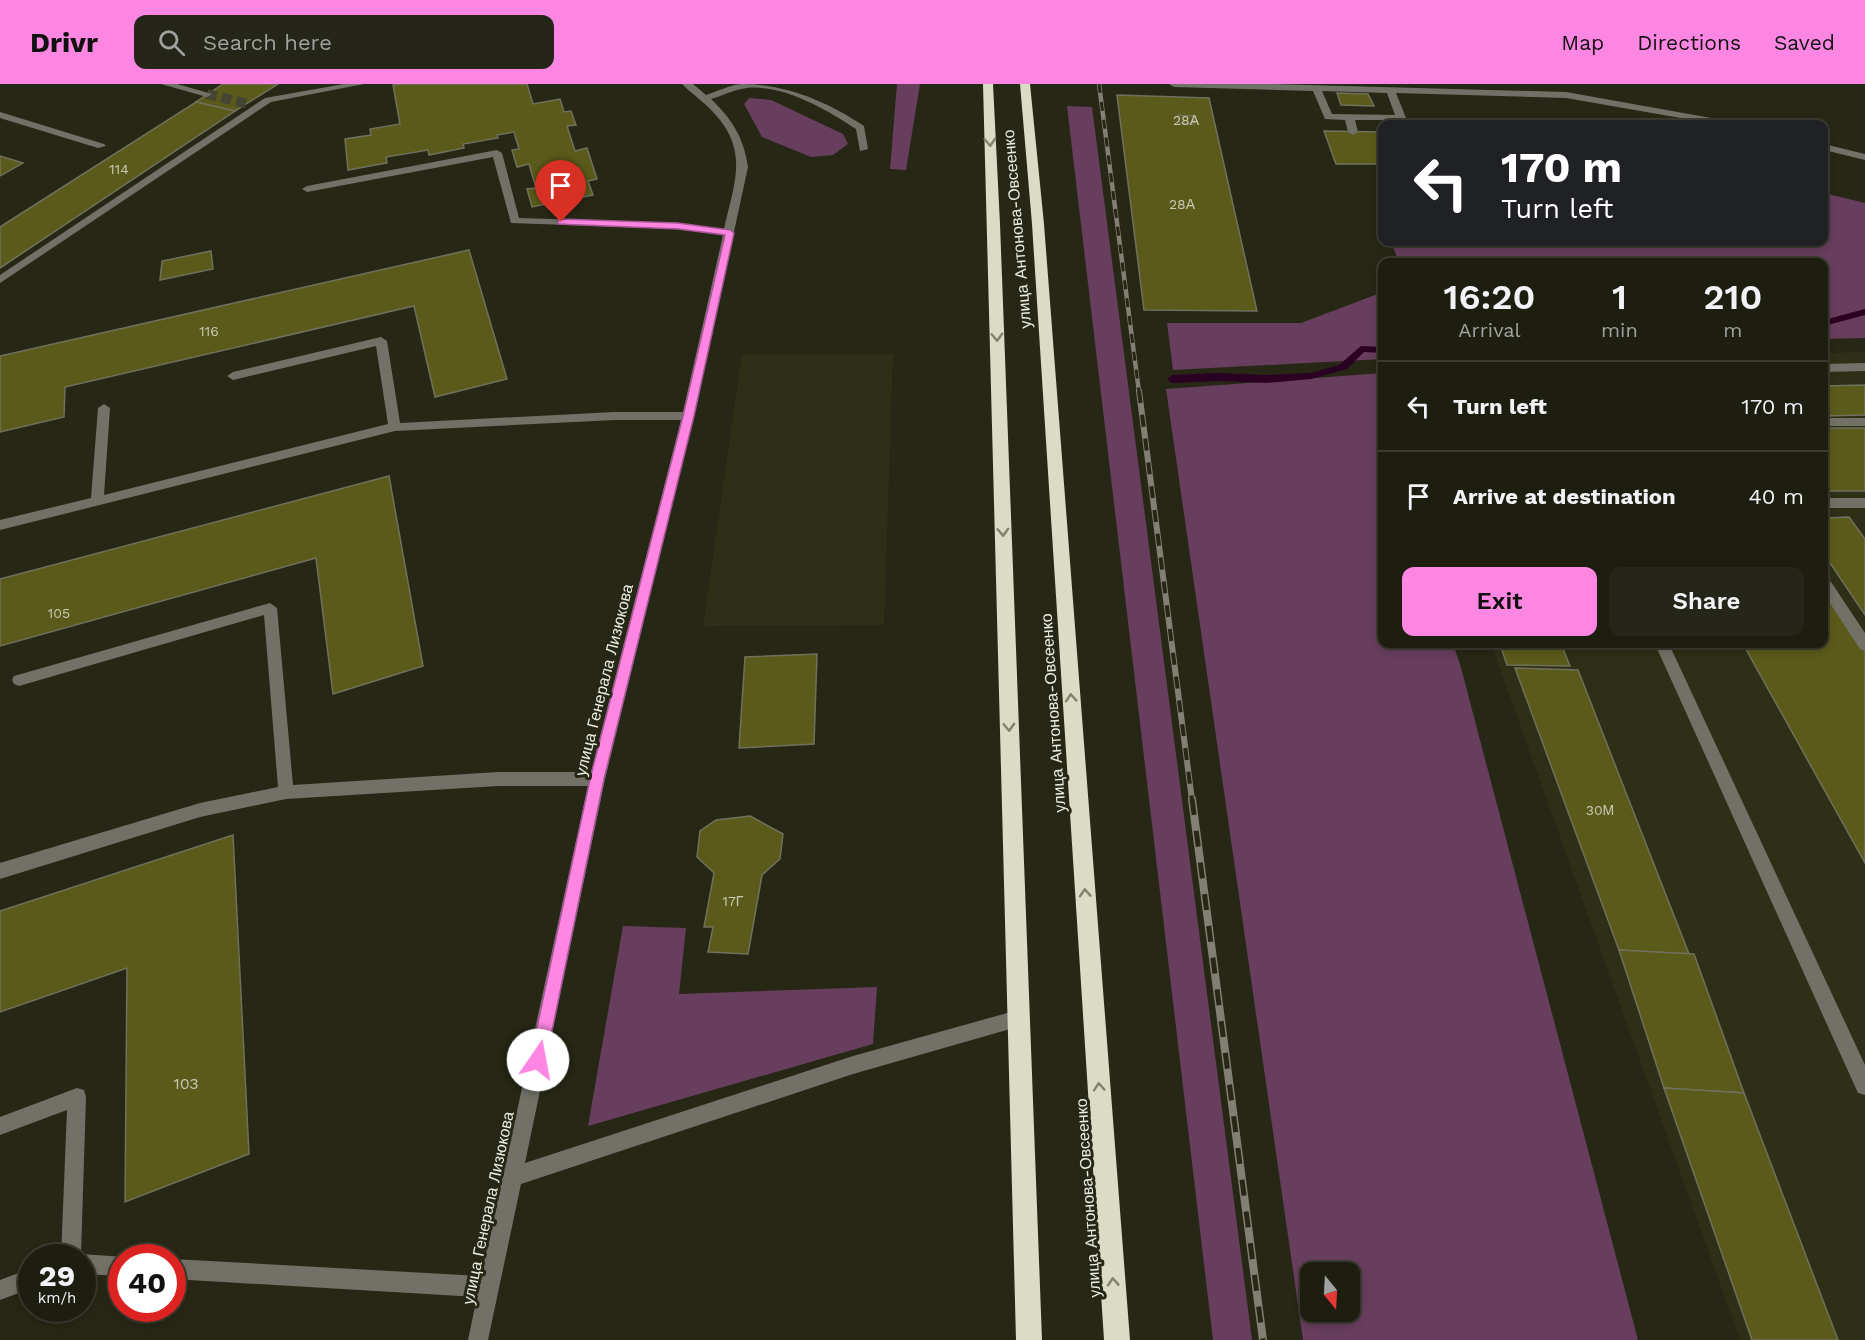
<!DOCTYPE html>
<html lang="en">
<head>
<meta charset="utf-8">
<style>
  body { margin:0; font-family:"Work Sans",sans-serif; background:#252619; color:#f1f3f6; height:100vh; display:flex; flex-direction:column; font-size:22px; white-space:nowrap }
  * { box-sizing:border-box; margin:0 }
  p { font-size:20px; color:#a0a29f }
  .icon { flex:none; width:33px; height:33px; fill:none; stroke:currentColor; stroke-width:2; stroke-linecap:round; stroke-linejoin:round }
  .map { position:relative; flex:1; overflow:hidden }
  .drawer { position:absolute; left:1378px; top:174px; width:450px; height:390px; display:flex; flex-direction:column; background:#1d1d10; border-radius:12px; box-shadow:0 3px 9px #0003,0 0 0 2px #3b3b30 }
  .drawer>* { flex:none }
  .top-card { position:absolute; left:1378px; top:36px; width:450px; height:126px; border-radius:12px; box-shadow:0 3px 9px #0003,0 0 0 2px #3b3b30; background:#202124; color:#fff; overflow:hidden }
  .needle { width:39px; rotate:162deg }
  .tools { position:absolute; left:1300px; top:1178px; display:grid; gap:12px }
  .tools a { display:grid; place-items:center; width:60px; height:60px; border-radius:12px; background:#1d1d10; box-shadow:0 3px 9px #0003,0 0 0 2px #3b3b30; font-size:30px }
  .speed { position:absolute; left:18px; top:1160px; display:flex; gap:12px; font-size:30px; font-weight:700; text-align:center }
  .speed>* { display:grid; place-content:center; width:78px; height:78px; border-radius:50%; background:#1d1d10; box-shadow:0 3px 9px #0003,0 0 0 2px #3b3b30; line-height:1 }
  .speed small { font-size:15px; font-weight:400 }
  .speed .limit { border:9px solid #d22; background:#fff; color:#111 }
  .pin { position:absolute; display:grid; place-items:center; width:51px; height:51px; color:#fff; margin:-62px -26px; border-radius:50% 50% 50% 0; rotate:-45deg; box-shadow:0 0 6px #0007 }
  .pin .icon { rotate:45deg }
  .me { position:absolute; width:66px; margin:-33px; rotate:12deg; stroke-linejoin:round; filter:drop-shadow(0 0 4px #0008) }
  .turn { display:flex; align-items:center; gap:21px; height:126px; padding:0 24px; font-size:27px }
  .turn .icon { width:78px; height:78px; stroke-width:2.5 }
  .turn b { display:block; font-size:42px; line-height:51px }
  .eta { display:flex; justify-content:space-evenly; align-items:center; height:102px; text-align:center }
  .eta b { font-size:36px; font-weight:600; line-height:42px }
  .button { display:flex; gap:12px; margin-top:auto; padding:12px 24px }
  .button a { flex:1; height:69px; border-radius:12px; background:#fd86e3; color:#111; font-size:24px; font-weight:600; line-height:69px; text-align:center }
  .button a+a { background:#252619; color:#f1f3f6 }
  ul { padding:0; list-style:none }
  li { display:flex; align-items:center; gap:18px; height:90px; padding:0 24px; border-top:2px solid #3b3b30 }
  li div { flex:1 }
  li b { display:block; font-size:22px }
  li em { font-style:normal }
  header { display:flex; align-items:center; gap:36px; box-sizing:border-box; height:84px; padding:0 30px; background:#fd86e3; color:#111 }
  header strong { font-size:28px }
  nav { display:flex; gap:33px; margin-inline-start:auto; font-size:21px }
  .search { width:420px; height:54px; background:#252619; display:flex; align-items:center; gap:15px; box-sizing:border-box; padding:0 21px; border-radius:12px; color:#a0a29f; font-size:22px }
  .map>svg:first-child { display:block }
</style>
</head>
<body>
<header>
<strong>Drivr</strong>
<div class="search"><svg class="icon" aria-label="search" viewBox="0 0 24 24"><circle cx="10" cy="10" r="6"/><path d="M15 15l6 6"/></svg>Search here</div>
<nav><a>Map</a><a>Directions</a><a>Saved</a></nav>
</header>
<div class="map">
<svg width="1865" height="1256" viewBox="0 0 1865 1256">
  <rect width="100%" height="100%" fill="#272715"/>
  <!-- built -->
  <g fill="#2e2f16">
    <path d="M1865 268V1256H1740L1491 560H1824V269Z"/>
    <path d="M742 270H893L884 541 703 542Z"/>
  </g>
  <!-- green -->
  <g fill="#673e5d" fill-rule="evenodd">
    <path d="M897 0H920L906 86 890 85Z"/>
    <path d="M749 14 771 16 843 50 848 60 833 71 811 73 762 53 744 20Z"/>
    <path d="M1067 22 1092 23 1252 1256H1213Z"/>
    <path d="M1824 109 1865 119V254L1824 255V178H1399L1391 158H1824Z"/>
    <path d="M1383 208V275L1173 286 1167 239H1301Z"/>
    <path d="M1383 289V560H1453L1460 580 1638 1256H1303L1166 305ZM1311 1188H1350V1227H1311Z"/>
    <path d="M623 842 686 844 679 910 877 903 873 960 588 1042Z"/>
  </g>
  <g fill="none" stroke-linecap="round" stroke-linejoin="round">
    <!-- stream -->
    <g fill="#2a0123" fill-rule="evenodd">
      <path d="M1865 225V231L1824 242V236Z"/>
      <path d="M1361 262 1383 263V269L1364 268 1347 285 1311 295 1267 299 1217 297 1172 299 1167 295 1172 291 1217 289 1267 291 1311 289 1339 281Z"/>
    </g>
  </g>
  <!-- building -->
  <g fill="#5a5a1a" stroke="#70715d" stroke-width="1.5">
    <path d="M223 0H278L235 27 196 18Z"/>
    <path d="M402 0H527L533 20 560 15 564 28 571 27 576 41 567 42 575 67 587 64 597 95 588 97 593 111 532 123 527 105 536 104 529 80 517 83 512 66 519 65 514 48 497 51 498 54 463 60 464 64 429 71 428 66 386 73 387 79 348 86 345 55 371 51 370 45 400 40 393 1Z"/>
    <path d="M1337 9 1368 10 1374 22 1341 21Z"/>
    <path d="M1117 11 1209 14 1257 227 1144 226Z"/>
    <path d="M196 18 235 27 0 184V143Z"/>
    <path d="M1178 31 1194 32V40L1179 39Z"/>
    <path d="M1324 47 1383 48V80H1336Z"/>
    <path d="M0 72 23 79 0 92Z"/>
    <path d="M469 166 507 295 435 313 414 222 65 303 64 333 0 348V272Z"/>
    <path d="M211 167 213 185 160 196 162 177Z"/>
    <path d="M1865 301V331L1824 332V302Z"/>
    <rect x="1824" y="344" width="41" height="63"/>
    <path d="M389 392 423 582 333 610 316 474 0 562V495Z"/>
    <path d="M1849 433 1865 455V531L1824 470V434Z"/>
    <path d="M1824 504 1865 560V779L1743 560H1824Z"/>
    <path d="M1500 560H1561L1570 582 1507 581Z"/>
    <path d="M817 570 814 660 739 664 745 573Z"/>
    <path d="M1515 584 1578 586 1689 870 1619 866Z"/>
    <path d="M750 732 783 750 780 775 762 791 748 870 708 868 713 843H704L714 789 697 773 700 747 716 736Z"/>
    <path d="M233 751 249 1070 125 1118 127 884 0 928V827Z"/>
    <path d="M1619 866 1694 870 1744 1009 1664 1004Z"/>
    <path d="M1664 1004 1744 1009 1838 1256H1752Z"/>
  </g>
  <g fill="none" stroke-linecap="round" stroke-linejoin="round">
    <!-- minor-tunnel -->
    <path stroke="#454534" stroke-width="10" stroke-dasharray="10 5" stroke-linecap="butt" d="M207 10 248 20"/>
    <!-- minor -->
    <g fill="#717168" fill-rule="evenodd">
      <path d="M161 0H177L212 10 207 13Z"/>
      <path d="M344 0H364L271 18 0 199V191L265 14Z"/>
      <path d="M682 0H693L706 11C718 7 730 1 742 0 787 0 828 18 864 42L868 65 860 67 856 45C828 26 783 0 747 4 735 5 722 12 711 15 732 35 744 54 748 83L694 332 605 695 525 1079 853 972 1018 926 1024 929 1027 935 1024 941 853 990 521 1100 488 1256H468L477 1213 172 1195V1175L481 1192 588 702H498L286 715 200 733 0 795V779L200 719 278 703 264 531 19 602 14 600 12 596 14 592 270 519 277 524 293 701 498 688H591L681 336H615L395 347 0 446V436L91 414 98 324 104 320 110 324 104 411 388 340 376 262 233 296 227 292 233 288 381 253 387 257 400 339 615 328H683L723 151 678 145 511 139 493 73 307 108 302 105 307 102 497 66 502 69 519 134 678 139 724 145C734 99 750 67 713 28 704 18 692 10 682 0Z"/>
      <path d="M1169 0H1271L1566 8 1728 37 1733 40H1715L1566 14 1396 9 1406 34 1404 36H1355L1358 48 1353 51 1348 48 1345 36 1325 35 1313 7 1174 3ZM1322 7 1387 9 1395 31 1332 30Z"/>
      <path d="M0 28 104 60 106 62 98 64 0 34Z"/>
      <path d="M1824 60 1865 70V76L1824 66Z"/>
      <path d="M1865 279V287L1824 288V280Z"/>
      <rect x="1824" y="334" width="41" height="8"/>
      <rect x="1824" y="414" width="41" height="10"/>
      <path d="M1824 494 1829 495 1865 549V567L1860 565 1824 510Z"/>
      <path d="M1655 560H1669L1865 981V1011L1858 1009Z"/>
      <path d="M77 1004 84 1006 86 1013 81 1170 125 1173H122V1192L82 1190V1173H61L67 1026 0 1051V1033Z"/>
      <path d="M32 1184V1204L0 1216V1196Z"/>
    </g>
    <!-- highway -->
    <g fill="#dadcc5" fill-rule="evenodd">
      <path d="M983 0H993L1000 140 1042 1256H1016Z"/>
      <path d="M1020 0H1030L1044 140 1130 1256H1104L1032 140Z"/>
    </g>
    <!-- rail-far2 casing -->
    <g stroke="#808172" stroke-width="4.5">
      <path id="rail-far2" d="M1099 0 1139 308"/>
    </g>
    <!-- rail-far1 casing -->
    <g stroke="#808172" stroke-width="6">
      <path id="rail-far1" d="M1139 307 1192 716"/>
    </g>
    <!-- rail casing -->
    <g stroke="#808172" stroke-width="8">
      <path id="rail" d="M1192 715 1263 1256"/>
    </g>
    <!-- rail-far2 -->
    <use href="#rail-far2" stroke="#272715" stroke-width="3" stroke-dasharray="9" stroke-linecap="butt"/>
    <!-- rail-far1 -->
    <use href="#rail-far1" stroke="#272715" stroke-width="4" stroke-dasharray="12" stroke-linecap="butt"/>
    <!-- rail -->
    <use href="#rail" stroke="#272715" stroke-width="5" stroke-dasharray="16" stroke-linecap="butt"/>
  </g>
  <!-- one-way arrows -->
  <defs><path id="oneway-chevron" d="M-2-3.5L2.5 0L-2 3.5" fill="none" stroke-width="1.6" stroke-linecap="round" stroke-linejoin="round" transform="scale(1.5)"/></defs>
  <g stroke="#80826d">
    <use href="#oneway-chevron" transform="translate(990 58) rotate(87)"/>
    <use href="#oneway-chevron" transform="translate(997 253) rotate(88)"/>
    <use href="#oneway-chevron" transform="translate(1003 448) rotate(88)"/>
    <use href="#oneway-chevron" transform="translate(1071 614) rotate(-94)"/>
    <use href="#oneway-chevron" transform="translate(1009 643) rotate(88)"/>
    <use href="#oneway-chevron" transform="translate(1085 809) rotate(-94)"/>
    <use href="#oneway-chevron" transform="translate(1099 1003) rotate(-94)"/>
    <use href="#oneway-chevron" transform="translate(1113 1198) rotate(-94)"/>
  </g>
  <!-- route -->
  <path fill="#fd86e3" stroke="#a45794" stroke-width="1.5" d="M561 135 678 139 730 146 734 149 694 332 604 695 546 976 544 982 538 985 532 982 530 976 590 695 683 332 725 151 678 145 558 140V136Z"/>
  <g text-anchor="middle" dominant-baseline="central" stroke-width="6" stroke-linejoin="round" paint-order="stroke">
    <!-- number labels -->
    <g font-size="14" fill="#c8c9b1">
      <text x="1186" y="36">28А</text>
      <text x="119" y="85">114</text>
      <text x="1182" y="120">28А</text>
      <text x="209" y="247">116</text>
      <text x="59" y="529">105</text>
      <text x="1600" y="726">30М</text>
      <text x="733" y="817">17Г</text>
    </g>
    <!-- street labels -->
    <g font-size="16" fill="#edeee3" stroke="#272715">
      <text transform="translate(1017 145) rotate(-95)">улица Антонова-Овсеенко</text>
      <text transform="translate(604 596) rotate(-76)">улица Генерала Лизюкова</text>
      <text transform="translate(1053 629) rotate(-94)">улица Антонова-Овсеенко</text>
      <text transform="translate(1088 1114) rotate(-94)">улица Антонова-Овсеенко</text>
      <text transform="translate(488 1124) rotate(-78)">улица Генерала Лизюкова</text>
    </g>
    <!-- near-number labels -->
    <g font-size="16" fill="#c8c9b1">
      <text x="186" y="999">103</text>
    </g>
  </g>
</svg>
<div class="tools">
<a><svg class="needle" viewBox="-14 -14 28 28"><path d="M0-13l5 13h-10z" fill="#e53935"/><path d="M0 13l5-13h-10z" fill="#a0a29f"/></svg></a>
</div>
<div class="speed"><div>29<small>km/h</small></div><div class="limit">40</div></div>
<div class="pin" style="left:561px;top:138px;background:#d93025"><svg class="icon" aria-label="arrive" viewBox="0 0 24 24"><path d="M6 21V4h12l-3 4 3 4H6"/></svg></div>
<svg class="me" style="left:538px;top:976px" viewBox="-20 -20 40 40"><circle r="19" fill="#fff"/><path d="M0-13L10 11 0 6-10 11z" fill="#fd86e3"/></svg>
<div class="top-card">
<div class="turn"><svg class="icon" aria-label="left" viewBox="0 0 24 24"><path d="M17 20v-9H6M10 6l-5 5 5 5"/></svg><div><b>170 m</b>Turn left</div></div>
</div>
<section class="drawer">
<div class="eta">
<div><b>16:20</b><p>Arrival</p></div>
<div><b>1</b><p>min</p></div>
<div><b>210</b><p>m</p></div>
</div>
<ul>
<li><svg class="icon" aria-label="left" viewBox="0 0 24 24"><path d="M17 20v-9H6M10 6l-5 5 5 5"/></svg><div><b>Turn left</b></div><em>170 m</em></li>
<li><svg class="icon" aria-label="arrive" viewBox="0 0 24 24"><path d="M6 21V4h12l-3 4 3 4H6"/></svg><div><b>Arrive at destination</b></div><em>40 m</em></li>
</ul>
<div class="button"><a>Exit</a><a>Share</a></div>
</section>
</div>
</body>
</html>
